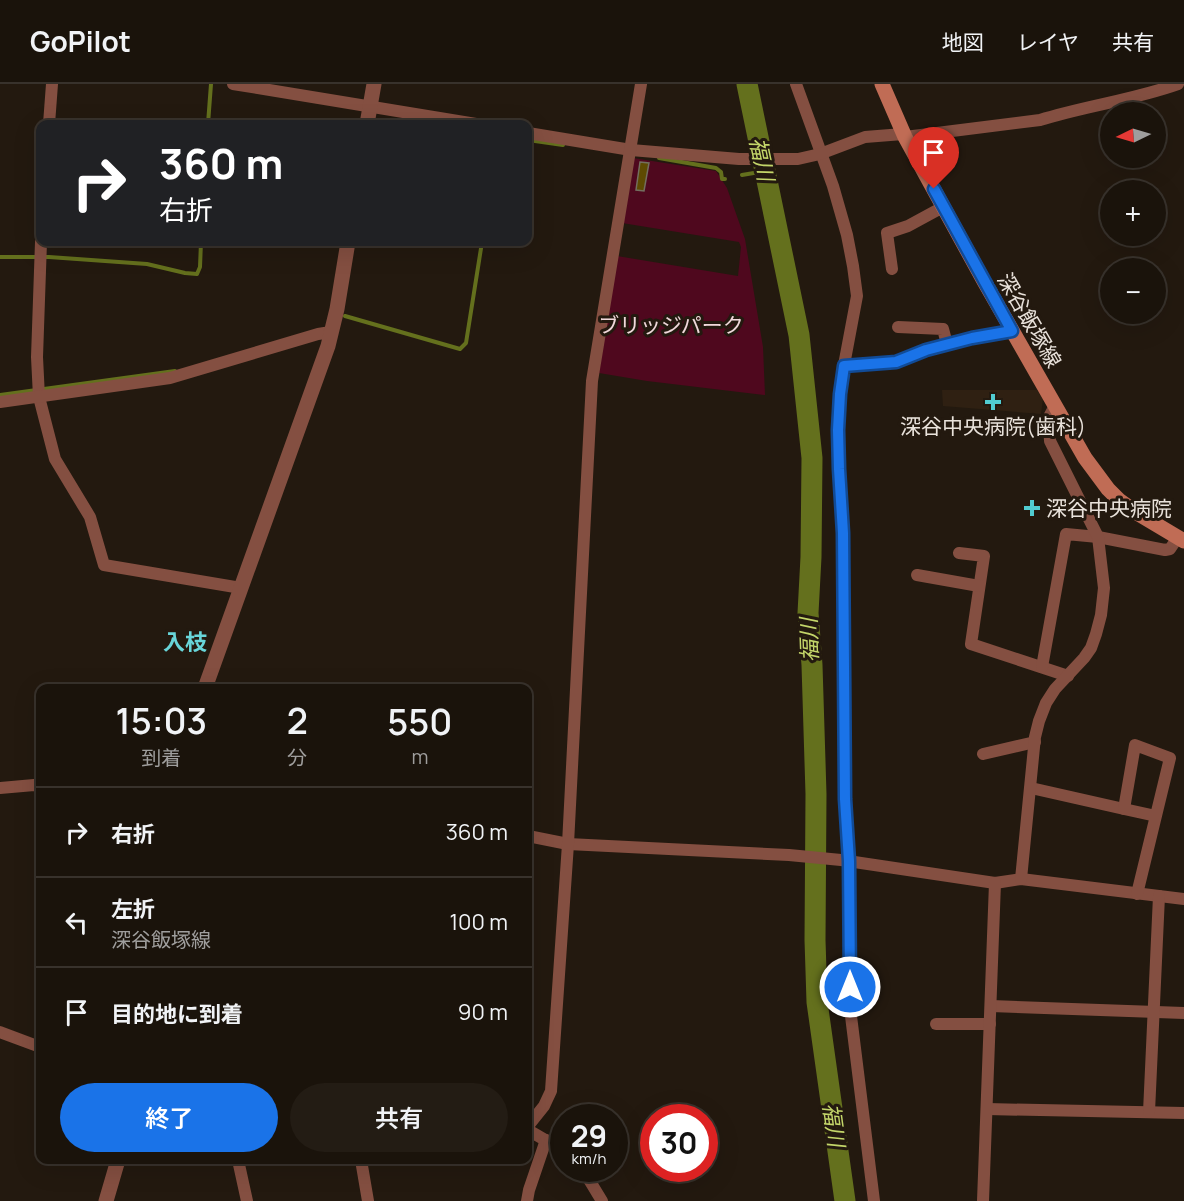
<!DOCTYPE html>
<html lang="ja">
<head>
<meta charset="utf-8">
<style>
  body { margin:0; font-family:Manrope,"Noto Sans JP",sans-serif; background:#231c14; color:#f1f3f6; height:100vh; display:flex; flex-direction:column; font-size:22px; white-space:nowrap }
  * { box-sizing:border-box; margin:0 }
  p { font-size:20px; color:#9f9e9d }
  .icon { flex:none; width:33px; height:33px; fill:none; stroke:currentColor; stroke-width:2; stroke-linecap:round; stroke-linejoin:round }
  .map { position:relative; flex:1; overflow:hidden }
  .sheet { position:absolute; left:36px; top:600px; width:496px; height:480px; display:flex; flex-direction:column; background:#1a130b; border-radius:12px; box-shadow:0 6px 24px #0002,0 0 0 2px #38322c }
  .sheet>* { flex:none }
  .hud { position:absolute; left:36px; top:36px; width:496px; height:126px; border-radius:12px; box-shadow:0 6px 24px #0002,0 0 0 2px #38322c; background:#202124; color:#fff; overflow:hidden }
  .needle { width:39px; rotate:265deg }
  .tools { position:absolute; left:1100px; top:18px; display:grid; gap:12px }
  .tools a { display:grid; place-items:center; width:66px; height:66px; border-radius:50%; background:#1a130b; box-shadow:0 6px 24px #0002,0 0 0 2px #38322c; font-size:30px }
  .speed { position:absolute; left:550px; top:1020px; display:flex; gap:12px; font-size:30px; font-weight:700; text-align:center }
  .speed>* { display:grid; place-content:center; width:78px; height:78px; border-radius:50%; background:#1a130b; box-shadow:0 6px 24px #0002,0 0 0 2px #38322c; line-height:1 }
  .speed small { font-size:15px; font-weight:400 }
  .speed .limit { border:9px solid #d22; background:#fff; color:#111 }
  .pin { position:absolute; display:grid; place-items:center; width:51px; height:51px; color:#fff; margin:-62px -26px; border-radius:50% 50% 50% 0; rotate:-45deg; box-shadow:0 0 6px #0007 }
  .pin .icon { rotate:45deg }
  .me { position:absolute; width:66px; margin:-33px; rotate:0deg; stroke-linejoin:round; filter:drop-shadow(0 0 4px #0008) }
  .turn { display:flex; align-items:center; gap:21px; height:126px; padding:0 24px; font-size:27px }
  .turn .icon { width:78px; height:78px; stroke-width:2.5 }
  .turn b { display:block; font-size:42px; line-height:51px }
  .eta { display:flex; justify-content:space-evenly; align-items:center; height:102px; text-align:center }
  .eta b { font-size:36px; font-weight:600; line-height:42px }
  .button { display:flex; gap:12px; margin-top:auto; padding:12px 24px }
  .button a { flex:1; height:69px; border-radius:36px; background:#1a73e8; color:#fff; font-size:24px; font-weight:600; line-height:69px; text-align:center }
  .button a+a { background:#231c14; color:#f1f3f6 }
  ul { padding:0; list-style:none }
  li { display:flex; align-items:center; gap:18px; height:90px; padding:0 24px; border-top:2px solid #38322c }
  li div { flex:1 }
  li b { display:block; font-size:22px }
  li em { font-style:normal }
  header { display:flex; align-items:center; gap:36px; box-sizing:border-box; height:84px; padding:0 30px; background:#1a130b; border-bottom:2px solid #38322c }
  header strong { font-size:28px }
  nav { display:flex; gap:33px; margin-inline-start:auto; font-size:21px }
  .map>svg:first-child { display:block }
</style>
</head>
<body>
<header>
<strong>GoPilot</strong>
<nav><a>地図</a><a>レイヤ</a><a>共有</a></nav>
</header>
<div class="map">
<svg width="1184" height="1117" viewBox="0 0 1184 1117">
  <rect width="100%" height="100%" fill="#23190f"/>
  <!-- built -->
  <path fill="#2f2012" d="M942 306H1037L1043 315 1041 330 943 322Z"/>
  <!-- green -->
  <path fill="#4f081e" d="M633 74 716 87 727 104 745 155 763 263 765 311 647 297 599 289 617 172 738 192 741 163 739 158 622 139Z"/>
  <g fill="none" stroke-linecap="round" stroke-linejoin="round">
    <!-- stream -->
    <g stroke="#64701d" stroke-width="4">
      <path d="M208 40 211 0"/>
      <path d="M528 56 563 61"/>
      <path d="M659 74 716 84 721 88 722 95H725"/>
      <path d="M742 91 765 87"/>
      <path d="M0 173H49L147 180 185 189 197 190 200 183 201 158"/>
      <path d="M345 232 460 265 466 259 482 158"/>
      <path d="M0 311 175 287"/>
    </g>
    <!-- river -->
    <path stroke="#64701d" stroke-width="21" d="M747 0 799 251 812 374 811 473 808 529 812 581 816 710 815 856 817 918 845 1117"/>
  </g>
  <!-- building -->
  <path fill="#5e4a02" stroke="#736e5f" stroke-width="1.5" d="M640 78 649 79 644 107 636 106Z"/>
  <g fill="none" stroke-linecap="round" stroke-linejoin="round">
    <!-- minor -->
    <g stroke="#844f41" stroke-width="12">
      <path d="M233 0 476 40"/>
      <path d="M796 0 833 102 847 151 853 182 857 212 841 297 838 346 839 385 843 449 845 715 849 777 850 924 874 1117"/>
      <path d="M49 40 52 0"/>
      <path d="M528 49 631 66 739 75H798L820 70 865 53 903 50"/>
      <path d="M905 53 1040 36C1085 22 1133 16 1178 0"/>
      <path d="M41 158 37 273 39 313 55 375 90 433 104 481 241 504"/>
      <path d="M892 185 887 149 908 142 943 123"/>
      <path d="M898 243 943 245 947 260"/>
      <path d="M844 282 896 278 926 266 972 254 1012 247"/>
      <path d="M0 318 170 294 318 250 331 248"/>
      <path d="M959 469 984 472 971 560 1068 592"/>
      <path d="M917 491 979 502"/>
      <path d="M1042 583 1066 450 1098 453 1165 466 1170 465 1178 453"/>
      <path d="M983 670 1035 658"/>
      <path d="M0 704 34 701 40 703"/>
      <path d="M1031 704 1124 725"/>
      <path d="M528 752 568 760 789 771 841 776 995 799 1021 795 1184 815"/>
      <path d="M1021 795 1035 653 1039 637 1046 619 1055 605 1084 574 1091 564 1096 550 1101 531 1104 504 1098 453 1050 357 1049 337 1050 331 1055 322"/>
      <path d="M1137 810 1170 674 1135 661 1124 725 1156 732"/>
      <path d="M991 922 1184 929"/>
      <path d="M936 940H990"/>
      <path d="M0 948 40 963"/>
      <path d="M987 1025 1184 1029"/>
      <path d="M1149 1028 1159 812"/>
      <path d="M528 1042 544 1022 551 1007 568 760 592 297 641 0"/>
      <path d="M528 1046 564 1067"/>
      <path d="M238 1076 247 1117"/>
      <path d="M361 1076 368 1117"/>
      <path d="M582 1084 602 1117"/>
      <path d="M527 1117 529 1106 546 1056"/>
      <path d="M983 1117 995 799"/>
    </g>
    <!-- tertiary -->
    <g stroke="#844f41" stroke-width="15">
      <path d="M367 40 374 0"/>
      <path d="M205 604 328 262 337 225 348 158"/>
      <path d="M106 1117 118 1076"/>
    </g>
    <!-- secondary -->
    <path stroke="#c06c55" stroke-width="15" d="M882 0 905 53 985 199 1085 374 1108 405 1119 416 1137 429 1184 457"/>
  </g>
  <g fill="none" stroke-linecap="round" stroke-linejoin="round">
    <!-- route casing -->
    <g stroke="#114b97" stroke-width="15">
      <path id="route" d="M850 903 849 777 845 715 843 449 839 385 838 346 840 310 844 282 896 278 926 266 972 254 1012 247 934 105"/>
    </g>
    <!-- route -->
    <use href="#route" stroke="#1a73e8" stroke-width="10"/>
  </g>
  <!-- markers -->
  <g fill="#51ccd1" stroke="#23190f" stroke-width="2">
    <path d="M990 309h6v6h6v6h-6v6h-6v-6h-6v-6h6z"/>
    <path d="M1029 415h6v6h6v6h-6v6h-6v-6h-6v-6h6z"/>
  </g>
  <g text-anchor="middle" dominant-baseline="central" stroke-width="6" stroke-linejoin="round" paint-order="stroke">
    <!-- street labels -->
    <g font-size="21" fill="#e9e2db" stroke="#23190f">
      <text transform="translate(1030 236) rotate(60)">深谷飯塚線</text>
    </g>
    <!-- park labels -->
    <g font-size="21" fill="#f0d8db" stroke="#23190f">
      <text x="671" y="241">ブリッジパーク</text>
    </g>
    <!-- poi labels -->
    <g font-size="21" fill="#e9e2db" stroke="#23190f">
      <text x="993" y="342">深谷中央病院(歯科)</text>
      <text x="1046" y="424" text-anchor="start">深谷中央病院</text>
    </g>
    <!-- water labels -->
    <g font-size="22" font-style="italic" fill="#c4d66a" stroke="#23190f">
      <text transform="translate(762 75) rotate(78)">福川</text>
      <text transform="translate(809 556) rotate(-92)">福川</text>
      <text transform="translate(834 1041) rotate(82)">福川</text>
    </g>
    <!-- neighbourhood labels -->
    <g font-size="22" font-weight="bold" fill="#68d5d9" stroke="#23190f">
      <text x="185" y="558">入枝</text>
    </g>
  </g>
</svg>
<div class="tools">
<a><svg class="needle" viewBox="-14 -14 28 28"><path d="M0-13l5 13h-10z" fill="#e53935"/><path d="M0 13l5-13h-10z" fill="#9f9e9d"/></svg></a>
<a>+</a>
<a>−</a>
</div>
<div class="speed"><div>29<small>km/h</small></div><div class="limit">30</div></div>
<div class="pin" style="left:934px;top:105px;background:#d93025"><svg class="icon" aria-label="arrive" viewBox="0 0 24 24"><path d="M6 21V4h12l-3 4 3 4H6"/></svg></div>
<svg class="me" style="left:850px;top:903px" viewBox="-20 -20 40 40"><circle r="17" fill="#1a73e8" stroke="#fff" stroke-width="3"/><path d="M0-11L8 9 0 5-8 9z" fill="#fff"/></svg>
<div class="hud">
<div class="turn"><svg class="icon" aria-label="right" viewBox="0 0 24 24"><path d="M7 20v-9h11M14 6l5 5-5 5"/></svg><div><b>360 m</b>右折</div></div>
</div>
<section class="sheet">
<div class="eta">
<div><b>15:03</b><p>到着</p></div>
<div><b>2</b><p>分</p></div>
<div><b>550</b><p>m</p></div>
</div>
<ul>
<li><svg class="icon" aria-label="right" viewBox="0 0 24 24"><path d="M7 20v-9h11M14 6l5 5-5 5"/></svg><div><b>右折</b></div><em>360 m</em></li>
<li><svg class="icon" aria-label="left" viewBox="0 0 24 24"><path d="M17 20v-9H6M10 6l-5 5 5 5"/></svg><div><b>左折</b><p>深谷飯塚線</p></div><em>100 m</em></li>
<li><svg class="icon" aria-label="arrive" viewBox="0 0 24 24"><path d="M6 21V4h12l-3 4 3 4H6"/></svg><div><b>目的地に到着</b></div><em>90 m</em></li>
</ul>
<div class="button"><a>終了</a><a>共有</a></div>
</section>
</div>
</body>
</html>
